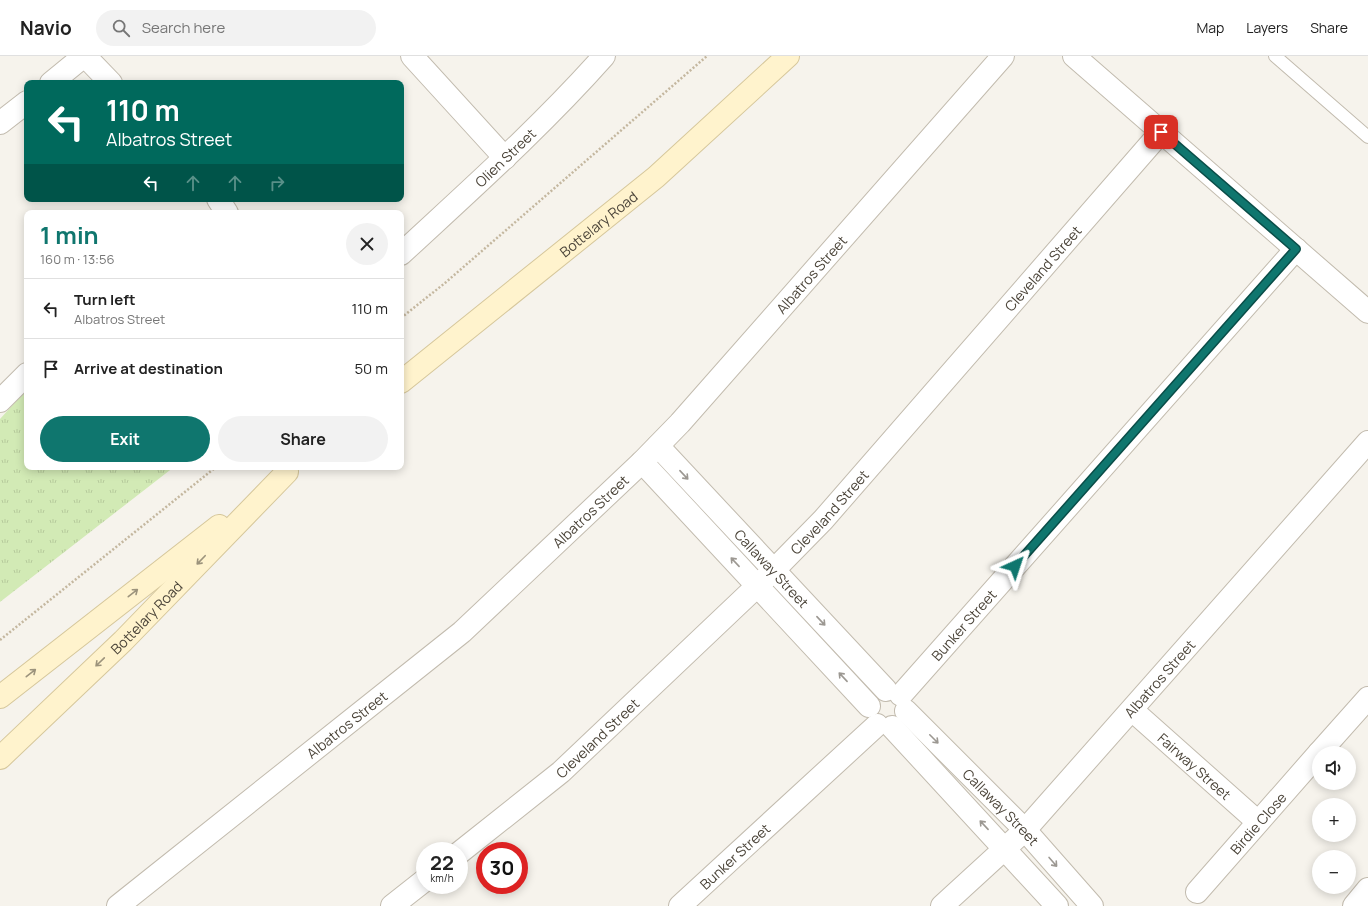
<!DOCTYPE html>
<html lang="en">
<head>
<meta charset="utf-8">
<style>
  body { margin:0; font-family:Manrope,sans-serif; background:#f2f2f2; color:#222; height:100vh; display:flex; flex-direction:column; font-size:15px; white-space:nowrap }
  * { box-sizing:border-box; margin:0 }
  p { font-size:13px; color:#767676 }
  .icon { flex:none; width:22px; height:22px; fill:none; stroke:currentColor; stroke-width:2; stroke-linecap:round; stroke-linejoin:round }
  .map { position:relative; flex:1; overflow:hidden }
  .panel { position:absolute; left:24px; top:154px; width:380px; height:260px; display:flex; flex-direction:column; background:#fff; border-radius:8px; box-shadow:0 2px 10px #0003 }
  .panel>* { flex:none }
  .guide { position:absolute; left:24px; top:24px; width:380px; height:122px; border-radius:8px; box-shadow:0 2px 10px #0003; background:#00695c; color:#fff; overflow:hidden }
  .controls { position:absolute; left:1312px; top:690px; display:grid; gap:8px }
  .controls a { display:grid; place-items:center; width:44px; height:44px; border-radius:50%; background:#fff; box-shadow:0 2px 10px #0003; font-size:20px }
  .speed { position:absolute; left:416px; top:786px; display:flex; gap:8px; font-size:20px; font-weight:700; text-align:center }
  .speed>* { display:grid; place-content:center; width:52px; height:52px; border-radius:50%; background:#fff; box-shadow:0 2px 10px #0003; line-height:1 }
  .speed small { font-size:10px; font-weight:400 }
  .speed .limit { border:6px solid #d22; background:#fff; color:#111 }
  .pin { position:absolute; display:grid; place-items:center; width:34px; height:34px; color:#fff; margin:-17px; border-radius:8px; box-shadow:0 2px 6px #0006 }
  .me { position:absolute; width:44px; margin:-22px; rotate:42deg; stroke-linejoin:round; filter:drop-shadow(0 0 3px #0008) }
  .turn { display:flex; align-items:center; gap:14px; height:84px; padding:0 16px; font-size:18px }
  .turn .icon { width:52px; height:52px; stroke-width:2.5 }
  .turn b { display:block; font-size:28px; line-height:34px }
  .lanes { display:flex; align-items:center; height:38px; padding:0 16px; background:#0003; justify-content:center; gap:20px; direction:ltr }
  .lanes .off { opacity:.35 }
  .round { display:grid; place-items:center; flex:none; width:42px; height:42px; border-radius:21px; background:#f2f2f2 }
  .head { display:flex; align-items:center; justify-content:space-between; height:68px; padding:0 16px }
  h1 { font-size:24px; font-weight:700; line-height:30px; color:#0f766e }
  .button { display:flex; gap:8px; margin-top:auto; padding:8px 16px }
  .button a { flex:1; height:46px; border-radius:24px; background:#0f766e; color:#fff; font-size:16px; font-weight:700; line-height:46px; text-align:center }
  .button a+a { background:#f2f2f2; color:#222 }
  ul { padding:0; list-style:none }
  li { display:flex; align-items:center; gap:12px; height:60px; padding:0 16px; border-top:1px solid #e0e0e0 }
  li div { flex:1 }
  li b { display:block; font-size:15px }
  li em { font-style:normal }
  header { display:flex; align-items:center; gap:24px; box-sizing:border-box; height:56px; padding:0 20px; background:#fff; border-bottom:1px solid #e0e0e0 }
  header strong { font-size:19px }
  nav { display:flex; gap:22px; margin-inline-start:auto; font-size:14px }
  .search { width:280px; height:36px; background:#f2f2f2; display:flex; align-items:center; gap:10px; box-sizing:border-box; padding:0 14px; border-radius:22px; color:#767676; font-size:15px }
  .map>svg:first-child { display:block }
</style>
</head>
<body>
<header>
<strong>Navio</strong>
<div class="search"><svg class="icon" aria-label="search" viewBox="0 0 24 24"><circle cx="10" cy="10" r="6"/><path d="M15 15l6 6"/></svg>Search here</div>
<nav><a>Map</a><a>Layers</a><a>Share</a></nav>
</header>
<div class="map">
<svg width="1368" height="850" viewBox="0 0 1368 850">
  <defs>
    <pattern id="park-tufts" width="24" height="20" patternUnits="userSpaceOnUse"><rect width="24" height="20" fill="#d2eab5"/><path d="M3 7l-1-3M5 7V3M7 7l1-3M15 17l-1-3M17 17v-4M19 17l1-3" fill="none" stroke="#b6ca9c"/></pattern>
  </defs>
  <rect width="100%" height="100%" fill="#f6f3ec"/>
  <!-- park -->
  <path fill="url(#park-tufts)" d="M27 333V411H174L0 546V363Z"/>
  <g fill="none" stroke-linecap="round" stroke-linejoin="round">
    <!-- lane casing -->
    <g stroke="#c2bbae" stroke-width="14">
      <path id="lane" d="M1275 0 1368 81"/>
    </g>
    <!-- street casing -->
    <g stroke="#c2bbae" stroke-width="24">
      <g id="street">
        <path d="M85 0 111 27"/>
        <path d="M412 0 505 102"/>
        <path d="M1074 0 1368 256"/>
        <path d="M51 27 84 0"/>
        <path d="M0 67 27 46"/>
        <path d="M218 143 227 157"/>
        <path id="s1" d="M401 198C470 134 541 71 604 0"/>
        <path d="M0 345 27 318"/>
        <path id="s2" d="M658 390 886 634"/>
        <path d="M642 406 869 650"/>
        <path id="s3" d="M901 639 1296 193"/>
        <path id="s4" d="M1132 654 1258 766"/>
        <path id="s5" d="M906 655 1025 774 1092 850"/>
        <path d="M892 671 1057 850"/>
        <path d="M1319 697 1368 642"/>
        <path id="s6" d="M459 797 561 716 774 514 823 464 1161 76"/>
        <path id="s7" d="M1197 836 1319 697"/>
        <path id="s8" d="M118 850 462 576 642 406 680 367 1003 0"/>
        <path d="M392 850 425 824"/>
        <path id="s9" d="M680 850 877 669"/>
        <path id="s10" d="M942 850 1025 774 1368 386"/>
        <path d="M1354 850 1368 833"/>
      </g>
    </g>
    <!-- secondary casing -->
    <g stroke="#d6c79b" stroke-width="24">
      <g id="secondary">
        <path id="s11" d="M401 326 656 121 788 0"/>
        <path d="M0 641 219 470"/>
        <path id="s12" d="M0 702 123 585 287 416"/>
      </g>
    </g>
    <!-- path -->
    <g stroke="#c4b79f" stroke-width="2.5" stroke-dasharray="2 2" stroke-linecap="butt">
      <path d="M401 262 445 227 707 0"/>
      <path d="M0 584 216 411"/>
    </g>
    <!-- lane -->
    <use href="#lane" stroke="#fff" stroke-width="12"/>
    <!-- street -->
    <use href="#street" stroke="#fff" stroke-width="22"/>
    <!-- secondary -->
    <use href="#secondary" stroke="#fff3cd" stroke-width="22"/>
  </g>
  <!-- one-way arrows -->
  <defs><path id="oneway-shaft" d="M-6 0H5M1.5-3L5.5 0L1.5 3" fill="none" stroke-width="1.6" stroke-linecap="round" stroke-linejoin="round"/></defs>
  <g stroke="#9c9892">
    <use href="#oneway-shaft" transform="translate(684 419) rotate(47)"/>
    <use href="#oneway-shaft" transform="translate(735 506) rotate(-133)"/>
    <use href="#oneway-shaft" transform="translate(821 565) rotate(47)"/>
    <use href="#oneway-shaft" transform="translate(843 621) rotate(-133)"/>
    <use href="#oneway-shaft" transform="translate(934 683) rotate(45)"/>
    <use href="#oneway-shaft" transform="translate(984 769) rotate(-133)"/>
    <use href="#oneway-shaft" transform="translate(1053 806) rotate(49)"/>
  </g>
  <g stroke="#9c937c">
    <use href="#oneway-shaft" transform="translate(201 504) rotate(134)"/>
    <use href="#oneway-shaft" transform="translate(133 537) rotate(-38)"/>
    <use href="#oneway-shaft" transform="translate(100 606) rotate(136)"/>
    <use href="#oneway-shaft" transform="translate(31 617) rotate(-38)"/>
  </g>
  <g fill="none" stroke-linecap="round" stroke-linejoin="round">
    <!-- route casing -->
    <g stroke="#0a4d48" stroke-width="10">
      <path id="route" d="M1015 510 1296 193 1161 76"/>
    </g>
    <!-- route -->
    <use href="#route" stroke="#0f766e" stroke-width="7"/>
  </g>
  <g text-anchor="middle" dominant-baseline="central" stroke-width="3" stroke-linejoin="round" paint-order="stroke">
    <!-- street labels -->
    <g font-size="14" fill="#4b4439" stroke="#fff">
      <text stroke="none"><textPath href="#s1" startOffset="142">Olien Street</textPath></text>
      <text stroke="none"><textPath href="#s11" startOffset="253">Bottelary Road</textPath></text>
      <text stroke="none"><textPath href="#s6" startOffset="828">Cleveland Street</textPath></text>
      <text stroke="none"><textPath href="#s8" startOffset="940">Albatros Street</textPath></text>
      <text stroke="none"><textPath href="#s8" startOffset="616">Albatros Street</textPath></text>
      <text stroke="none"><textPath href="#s6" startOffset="504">Cleveland Street</textPath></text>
      <text stroke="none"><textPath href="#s2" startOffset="167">Callaway Street</textPath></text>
      <text stroke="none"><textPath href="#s12" startOffset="203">Bottelary Road</textPath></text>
      <text stroke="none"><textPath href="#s3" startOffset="94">Bunker Street</textPath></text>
      <text stroke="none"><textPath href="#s10" startOffset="315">Albatros Street</textPath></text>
      <text stroke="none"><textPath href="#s8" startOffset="292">Albatros Street</textPath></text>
      <text stroke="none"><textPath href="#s6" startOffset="180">Cleveland Street</textPath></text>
      <text stroke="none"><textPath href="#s4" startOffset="84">Fairway Street</textPath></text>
      <text stroke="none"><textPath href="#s5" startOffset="135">Callaway Street</textPath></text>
      <text stroke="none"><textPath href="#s7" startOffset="92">Birdie Close</textPath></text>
      <text stroke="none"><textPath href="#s9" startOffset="74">Bunker Street</textPath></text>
    </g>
  </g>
</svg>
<div class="controls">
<a><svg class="icon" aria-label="sound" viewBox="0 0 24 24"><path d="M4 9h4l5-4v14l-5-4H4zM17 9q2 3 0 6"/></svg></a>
<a>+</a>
<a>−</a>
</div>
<div class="speed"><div>22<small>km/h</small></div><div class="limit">30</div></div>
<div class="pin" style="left:1161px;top:76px;background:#d93025"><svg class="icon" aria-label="arrive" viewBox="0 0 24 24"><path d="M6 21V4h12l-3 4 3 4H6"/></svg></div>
<svg class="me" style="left:1015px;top:510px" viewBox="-20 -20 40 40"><path d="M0-17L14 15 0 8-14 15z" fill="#0f766e" stroke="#fff" stroke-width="4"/></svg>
<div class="guide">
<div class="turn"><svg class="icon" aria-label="left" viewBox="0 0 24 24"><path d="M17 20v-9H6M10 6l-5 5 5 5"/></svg><div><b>110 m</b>Albatros Street</div></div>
<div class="lanes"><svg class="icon" aria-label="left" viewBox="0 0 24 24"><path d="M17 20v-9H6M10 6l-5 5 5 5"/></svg><svg class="icon off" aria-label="ahead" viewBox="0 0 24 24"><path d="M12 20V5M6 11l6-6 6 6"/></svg><svg class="icon off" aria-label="ahead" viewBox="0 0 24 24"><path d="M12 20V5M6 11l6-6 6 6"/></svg><svg class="icon off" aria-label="right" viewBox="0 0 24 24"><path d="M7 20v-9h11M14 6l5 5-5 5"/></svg></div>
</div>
<section class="panel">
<div class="head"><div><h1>1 min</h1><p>160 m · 13:56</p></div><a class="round"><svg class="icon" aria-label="close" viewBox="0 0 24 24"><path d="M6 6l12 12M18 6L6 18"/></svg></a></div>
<ul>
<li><svg class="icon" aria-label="left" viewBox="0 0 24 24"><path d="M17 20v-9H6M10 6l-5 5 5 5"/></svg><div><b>Turn left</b><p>Albatros Street</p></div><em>110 m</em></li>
<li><svg class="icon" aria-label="arrive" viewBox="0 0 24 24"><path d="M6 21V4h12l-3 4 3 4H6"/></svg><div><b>Arrive at destination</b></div><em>50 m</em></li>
</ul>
<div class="button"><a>Exit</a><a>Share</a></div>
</section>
</div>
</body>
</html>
